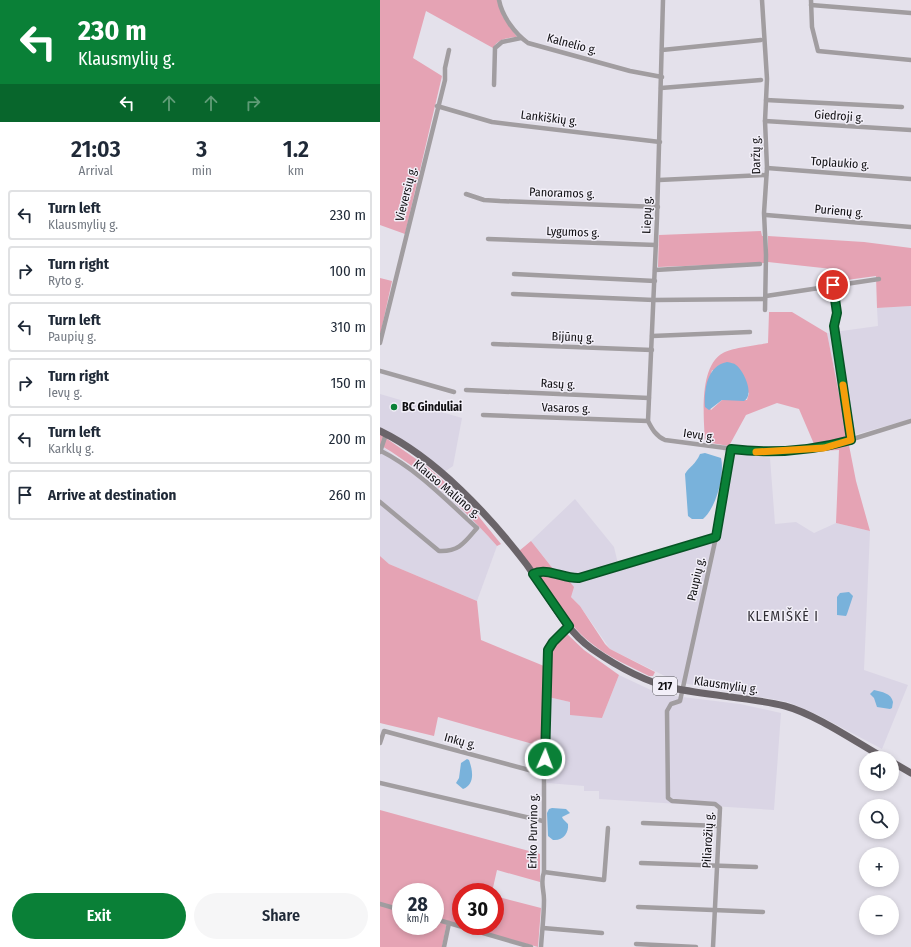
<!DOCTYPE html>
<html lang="en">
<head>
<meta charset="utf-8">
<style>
  body { margin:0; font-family:"Fira Sans Condensed",sans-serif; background:#f6f6f7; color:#1f2937; height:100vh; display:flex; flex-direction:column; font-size:15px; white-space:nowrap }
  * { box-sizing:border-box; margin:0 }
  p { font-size:13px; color:#747a83 }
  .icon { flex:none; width:22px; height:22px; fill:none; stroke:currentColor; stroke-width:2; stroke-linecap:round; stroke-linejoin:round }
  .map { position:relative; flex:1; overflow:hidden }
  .sheet { display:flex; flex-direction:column; background:#fff; width:380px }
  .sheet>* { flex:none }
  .top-card { background:#0a8037; color:#fff; overflow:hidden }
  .fabs { position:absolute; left:479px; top:751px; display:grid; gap:8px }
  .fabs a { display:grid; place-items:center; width:40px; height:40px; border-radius:50%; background:#fff; box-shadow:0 2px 6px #0003; font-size:20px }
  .speed { position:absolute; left:12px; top:883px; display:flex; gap:8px; font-size:20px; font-weight:700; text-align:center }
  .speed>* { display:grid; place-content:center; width:52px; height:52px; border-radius:50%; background:#fff; box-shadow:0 2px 6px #0003; line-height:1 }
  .speed small { font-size:10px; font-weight:400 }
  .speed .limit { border:6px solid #d22; background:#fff; color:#111 }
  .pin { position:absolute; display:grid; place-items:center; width:34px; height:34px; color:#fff; margin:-17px; border:2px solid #fff; border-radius:50%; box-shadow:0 1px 4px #0007 }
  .me { position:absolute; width:44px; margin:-22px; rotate:2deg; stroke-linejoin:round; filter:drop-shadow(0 0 3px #0008) }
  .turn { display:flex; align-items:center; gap:14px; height:84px; padding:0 12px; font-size:18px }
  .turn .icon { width:52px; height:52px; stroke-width:2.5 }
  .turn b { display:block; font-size:28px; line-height:34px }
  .lanes { display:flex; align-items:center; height:38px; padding:0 12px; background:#0003; justify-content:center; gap:20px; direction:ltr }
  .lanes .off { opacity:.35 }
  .eta { display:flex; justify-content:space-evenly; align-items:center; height:68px; text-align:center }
  .eta b { font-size:24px; font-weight:600; line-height:28px }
  .primary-button { display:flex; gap:8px; margin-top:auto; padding:8px 12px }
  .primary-button a { flex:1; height:46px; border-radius:24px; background:#0a8037; color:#fff; font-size:16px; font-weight:600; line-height:46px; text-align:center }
  .primary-button a+a { background:#f6f6f7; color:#1f2937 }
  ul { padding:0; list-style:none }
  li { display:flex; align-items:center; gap:12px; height:50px; margin:0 8px 6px; padding:0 4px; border:2px solid #e0e1e3; border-radius:4px }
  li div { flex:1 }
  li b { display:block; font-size:15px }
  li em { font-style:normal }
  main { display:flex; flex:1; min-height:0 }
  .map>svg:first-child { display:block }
</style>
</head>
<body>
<main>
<section class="sheet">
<div class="top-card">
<div class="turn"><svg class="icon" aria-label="left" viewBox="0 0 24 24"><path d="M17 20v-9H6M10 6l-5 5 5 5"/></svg><div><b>230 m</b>Klausmylių g.</div></div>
<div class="lanes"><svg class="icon" aria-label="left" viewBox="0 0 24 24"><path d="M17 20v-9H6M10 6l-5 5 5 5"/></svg><svg class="icon off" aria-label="ahead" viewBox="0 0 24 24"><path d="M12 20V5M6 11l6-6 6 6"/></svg><svg class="icon off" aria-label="ahead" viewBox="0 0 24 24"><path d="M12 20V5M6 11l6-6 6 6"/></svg><svg class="icon off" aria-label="right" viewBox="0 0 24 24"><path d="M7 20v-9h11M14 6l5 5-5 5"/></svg></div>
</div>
<div class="eta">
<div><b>21:03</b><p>Arrival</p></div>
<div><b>3</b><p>min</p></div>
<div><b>1.2</b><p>km</p></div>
</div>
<ul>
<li><svg class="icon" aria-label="left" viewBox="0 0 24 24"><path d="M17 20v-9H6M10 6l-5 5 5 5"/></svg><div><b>Turn left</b><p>Klausmylių g.</p></div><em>230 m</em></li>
<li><svg class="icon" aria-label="right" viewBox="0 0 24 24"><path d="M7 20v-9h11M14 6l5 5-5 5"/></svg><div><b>Turn right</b><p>Ryto g.</p></div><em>100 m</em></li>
<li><svg class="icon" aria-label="left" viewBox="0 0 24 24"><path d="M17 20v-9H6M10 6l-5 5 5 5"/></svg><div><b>Turn left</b><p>Paupių g.</p></div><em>310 m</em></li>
<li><svg class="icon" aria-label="right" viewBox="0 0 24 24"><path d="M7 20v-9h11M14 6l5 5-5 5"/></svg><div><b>Turn right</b><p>Ievų g.</p></div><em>150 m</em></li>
<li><svg class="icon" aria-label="left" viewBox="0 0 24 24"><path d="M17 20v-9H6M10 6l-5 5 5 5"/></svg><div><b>Turn left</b><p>Karklų g.</p></div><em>200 m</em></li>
<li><svg class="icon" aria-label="arrive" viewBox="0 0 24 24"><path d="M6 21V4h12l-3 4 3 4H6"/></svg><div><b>Arrive at destination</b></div><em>260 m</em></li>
</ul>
<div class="primary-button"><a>Exit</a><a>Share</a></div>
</section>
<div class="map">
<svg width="531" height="947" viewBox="0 0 531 947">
  <rect width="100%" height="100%" fill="#e4e1eb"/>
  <!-- built -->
  <g fill="#dad5e5">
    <path d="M531 306V419L467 437 447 333 498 326 497 308Z"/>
    <path d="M0 394 82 418 73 466 64 472 0 428Z"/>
    <path d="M0 445 60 489 91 517 117 546 97 601 9 564 0 556Z"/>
    <path d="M343 445 349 446 366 454 390 458 395 524 416 522 434 533 456 523 490 531 484 670 528 685 502 749 438 715 408 702 297 682 230 649 200 606 191 597 181 579 151 541 195 499 234 547 239 568 331 540 347 456 343 450Z"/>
    <path d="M239 675 273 691 294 696 360 704 401 713 394 810 219 799V791H204V786L167 783 168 748 160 746 164 696 190 702 222 718Z"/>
  </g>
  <!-- green -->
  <g fill="#e5a3b4" fill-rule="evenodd">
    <path d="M0 0H117L123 17 137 37C127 38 119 38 113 48L46 11 33 58 62 76 25 234 0 225Z"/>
    <path d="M381 231 382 236H384V263L278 267 279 235Z"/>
    <path d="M388 236 484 242 531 248V306L497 308 496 276 452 282V269L388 262Z"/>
    <path d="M0 278 12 281 0 336Z"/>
    <path d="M389 312H412L447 333 476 481 490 531 456 523 459 450 437 451 419 409 397 403 366 415 349 446 325 442C324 418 318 367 343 353 351 348 377 345 388 343ZM332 370 369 393 367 400H342L331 410 325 399Z"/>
    <path d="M0 434 49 468 87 502 121 544 117 546C83 508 45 471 0 445Z"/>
    <path d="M151 541 181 579 190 582 194 587 191 597 200 606 225 644 230 649 275 672 273 676H269C249 666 228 657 211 643 183 621 161 580 139 551Z"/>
    <path d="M0 556 9 564 97 601 101 640 164 666 170 645 184 631 204 650 239 675 222 718 190 715V702L164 696 160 746 58 717 54 736 0 723Z"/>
    <path d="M0 810 160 854V882L117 870 112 892H81V926L67 922 62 947H0ZM21 892H55V926H21Z"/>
    <path d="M115 896 161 908 158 947 82 926H115Z"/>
  </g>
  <!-- water -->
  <g fill="#79b2db">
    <path d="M347 362C351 363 354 363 356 365 364 371 375 395 364 401L342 400 329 410 325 407C324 389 327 366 347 362Z"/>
    <path d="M325 453 341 458C345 475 336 508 323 519H312L308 516 305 474C309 467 316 464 320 454Z"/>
    <path d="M469 592 473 596 467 614 466 616 457 615V597L460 593Z"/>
    <path d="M494 690C502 692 511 693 513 702L512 708 510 709 497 707 494 698 490 694Z"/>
    <path d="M87 759 89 760C93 771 95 784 83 789L76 783 79 778 81 763Z"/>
    <path d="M172 808 186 809 190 813 182 817 183 819 188 824C189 833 183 841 173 840L168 836 167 813 169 809Z"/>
  </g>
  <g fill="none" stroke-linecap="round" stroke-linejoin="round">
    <!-- minor -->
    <g stroke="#a19da0" stroke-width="4.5">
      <path d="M119 0C122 16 135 34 148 43L250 71 282 77"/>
      <path d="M283 0 277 218 268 421C272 429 276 436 285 440L376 452H396L444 448 531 421"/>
      <path d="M382 0 387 79 385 121 387 168 384 213 386 255 385 310"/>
      <path d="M431 0 432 27 438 51 531 60"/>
      <path d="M431 5 531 13"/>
      <path d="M282 50 381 40"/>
      <path d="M114 85 115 48 122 42 141 38"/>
      <path d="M281 88 381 80"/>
      <path d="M386 100 522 107"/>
      <path d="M57 106 112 122 280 142"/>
      <path d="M385 121 531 130"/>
      <path d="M387 168 531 179"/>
      <path d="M279 180 386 175"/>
      <path d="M86 194 104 200 120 201 278 207"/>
      <path d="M386 215 531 227"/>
      <path d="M108 239 276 245"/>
      <path d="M275 270 380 264"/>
      <path d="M134 274 275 281"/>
      <path d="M453 285 457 313 453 326 471 440"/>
      <path d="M133 294 274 300 385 299"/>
      <path d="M386 296 499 279"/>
      <path d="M272 336 370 332"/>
      <path d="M0 343 65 80V68L69 50"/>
      <path d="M113 344 272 350"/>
      <path d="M0 371 74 392"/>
      <path d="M86 390 269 398"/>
      <path d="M103 415 268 421"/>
      <path d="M0 452 6 434"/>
      <path d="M0 502 59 551C79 552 85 542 97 528 67 501 37 469 1 451"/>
      <path d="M153 574C167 567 184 579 199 578L336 537"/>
      <path d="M0 743 4 731 164 774"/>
      <path d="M0 783 163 821"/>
      <path d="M263 823 339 826"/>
      <path d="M261 863 376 867"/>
      <path d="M164 872 224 880 228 828"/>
      <path d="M0 904 21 910"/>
      <path d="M258 907 383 912"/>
      <path d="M55 919 151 947"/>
      <path d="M163 928 222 933"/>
      <path d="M256 944 316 947"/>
      <path d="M64 947 69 923"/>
      <path d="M161 947C162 931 164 916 164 900 164 889 160 882 164 872V774L169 650 173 642 189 626"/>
      <path d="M333 947 340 808 335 804 292 801 288 798 287 711 291 704 300 701 336 537 351 449"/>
    </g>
    <!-- primary -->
    <g stroke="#6a6469" stroke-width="7">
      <path d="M0 431C56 458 110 516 147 565 167 593 183 628 212 649 235 665 266 682 293 688 330 696 368 697 405 706 435 714 476 742 504 758"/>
      <path d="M512 762 531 773"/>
    </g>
  </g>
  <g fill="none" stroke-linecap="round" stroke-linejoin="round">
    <!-- route casing -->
    <g stroke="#065324" stroke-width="10">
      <path id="route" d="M165 759 168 650 173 642 189 626 153 574C167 567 184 579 199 578L336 537 351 449C392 454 431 451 471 440L454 326 457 313 453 285"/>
    </g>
    <!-- route -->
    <use href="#route" stroke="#0a8037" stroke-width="7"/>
    <!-- slow -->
    <path stroke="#f59e0b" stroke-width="7" d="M376 452 444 448 471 440 463 385"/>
  </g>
  <!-- markers -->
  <circle fill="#0a8037" stroke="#f2eff8" stroke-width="1.5" cx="14" cy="407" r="4"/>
  <g text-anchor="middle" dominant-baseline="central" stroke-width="3" stroke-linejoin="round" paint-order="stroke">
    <!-- shield labels -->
    <rect fill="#f2eff8" stroke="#535256" stroke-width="1" x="273" y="677" width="24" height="18" rx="3"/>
    <g font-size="11" font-weight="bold" fill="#0f0e11">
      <text x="285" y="686">217</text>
    </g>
    <!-- street labels -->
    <g font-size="12" fill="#0f0e11" stroke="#f2eff8">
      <text transform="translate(192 44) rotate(15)">Kalnelio g.</text>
      <text transform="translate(459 116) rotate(4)">Giedroji g.</text>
      <text transform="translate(169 118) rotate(7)">Lankiškių g.</text>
      <text transform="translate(376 155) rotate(-91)">Daržų g.</text>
      <text transform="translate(460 163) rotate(4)">Toplaukio g.</text>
      <text transform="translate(182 193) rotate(2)">Panoramos g.</text>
      <text transform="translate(26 194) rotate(-76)">Vieversių g.</text>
      <text transform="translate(459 211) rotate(5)">Purienų g.</text>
      <text transform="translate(267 215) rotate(-88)">Liepų g.</text>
      <text transform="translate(193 232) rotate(2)">Lygumos g.</text>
      <text transform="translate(193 337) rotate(2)">Bijūnų g.</text>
      <text transform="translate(178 384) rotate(3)">Rasų g.</text>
      <text transform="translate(186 408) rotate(2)">Vasaros g.</text>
      <text transform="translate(319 435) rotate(8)">Ievų g.</text>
      <text transform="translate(67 489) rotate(40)">Klauso Malūno g.</text>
      <text transform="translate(316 579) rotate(-77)">Paupių g.</text>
      <text transform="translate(346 685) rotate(8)">Klausmylių g.</text>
      <text transform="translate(80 741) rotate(15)">Inkų g.</text>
      <text transform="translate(153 831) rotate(-89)">Eriko Purvino g.</text>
      <text transform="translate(328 840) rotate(-87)">Piliarožių g.</text>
    </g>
    <!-- poi labels -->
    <g font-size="12" font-weight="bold" fill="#0f0e11" stroke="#f2eff8" text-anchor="start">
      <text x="22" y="407">BC Ginduliai</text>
    </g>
    <!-- quarter labels -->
    <g font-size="14" letter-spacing="1" fill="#302e35" stroke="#f2eff8">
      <text x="403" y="616">KLEMIŠKĖ I</text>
    </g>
  </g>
</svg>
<div class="fabs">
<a><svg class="icon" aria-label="sound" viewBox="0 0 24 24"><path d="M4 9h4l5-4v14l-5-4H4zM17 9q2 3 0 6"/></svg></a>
<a><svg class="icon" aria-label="search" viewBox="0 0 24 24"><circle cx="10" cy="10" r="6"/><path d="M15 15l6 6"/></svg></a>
<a>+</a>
<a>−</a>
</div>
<div class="speed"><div>28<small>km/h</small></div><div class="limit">30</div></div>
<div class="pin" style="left:453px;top:285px;background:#d93025"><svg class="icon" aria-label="arrive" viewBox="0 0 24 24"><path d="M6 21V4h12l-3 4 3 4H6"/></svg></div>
<svg class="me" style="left:165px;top:759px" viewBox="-20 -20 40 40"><circle r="17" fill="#0a8037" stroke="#fff" stroke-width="3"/><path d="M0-11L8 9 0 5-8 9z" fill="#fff"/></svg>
</div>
</main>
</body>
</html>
